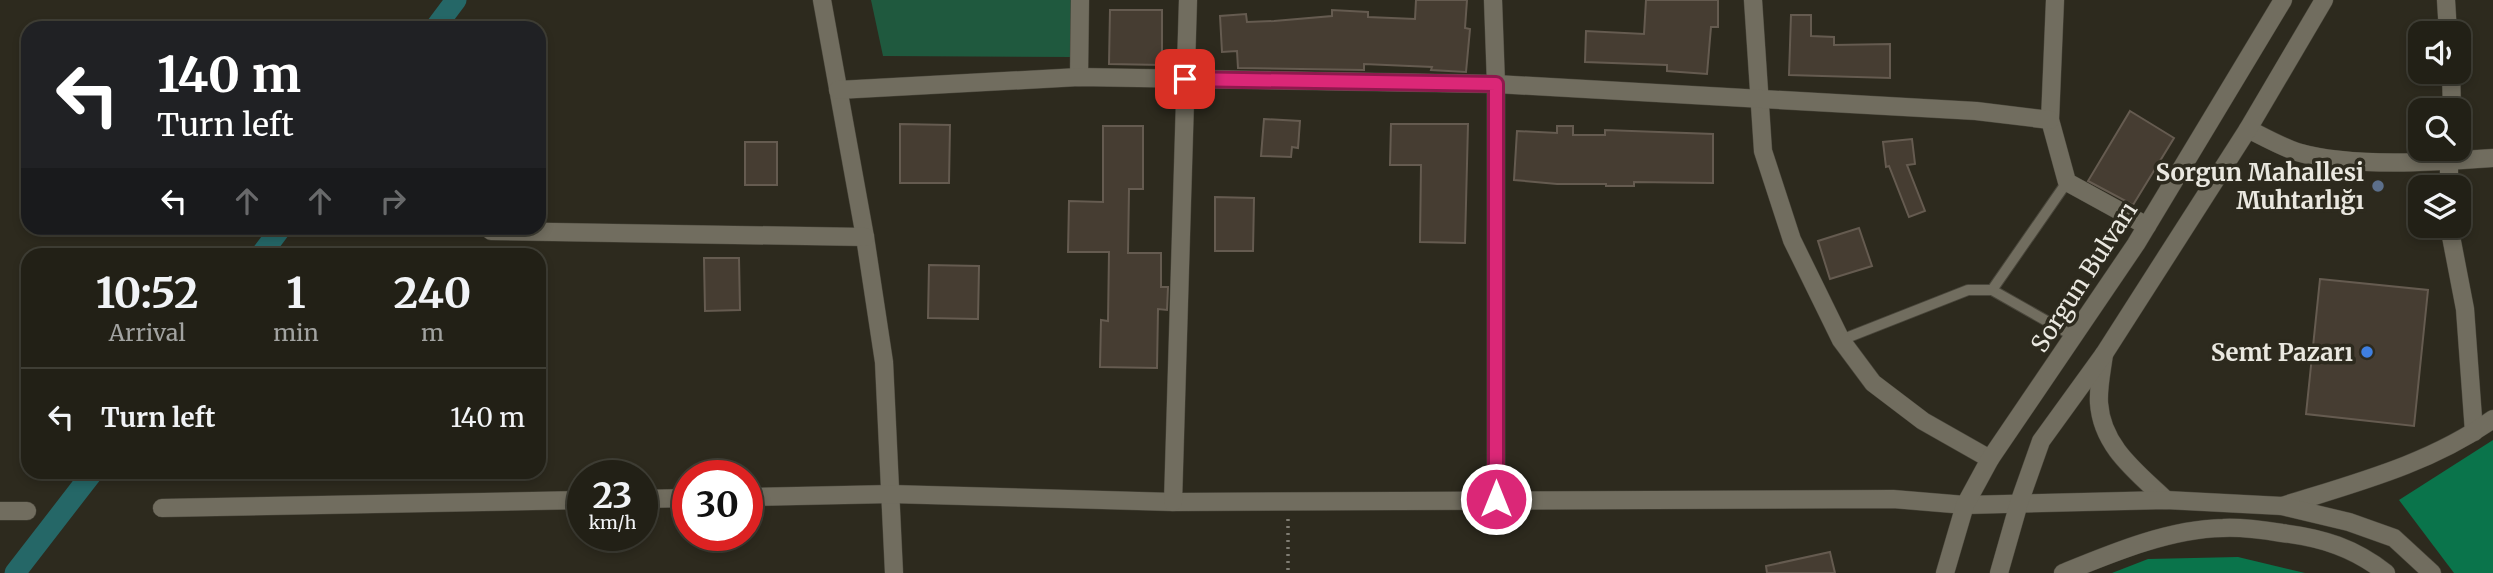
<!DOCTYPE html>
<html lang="en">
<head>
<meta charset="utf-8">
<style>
  body { margin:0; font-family:Merriweather,serif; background:#2a281f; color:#f1f3f6; height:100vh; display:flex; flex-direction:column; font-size:26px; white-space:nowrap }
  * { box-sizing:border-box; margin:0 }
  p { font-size:23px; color:#a2a3a1 }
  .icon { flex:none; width:38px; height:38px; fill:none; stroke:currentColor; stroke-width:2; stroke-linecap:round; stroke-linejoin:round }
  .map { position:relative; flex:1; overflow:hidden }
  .sheet { position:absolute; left:21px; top:248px; width:525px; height:231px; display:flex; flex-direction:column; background:#222016; border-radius:21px; box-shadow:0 4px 10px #0003,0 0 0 2px #3f3e35 }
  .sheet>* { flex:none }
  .top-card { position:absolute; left:21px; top:21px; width:525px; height:214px; border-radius:21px; box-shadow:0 4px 10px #0003,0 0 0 2px #3f3e35; background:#202124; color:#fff; overflow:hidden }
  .controls { position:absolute; left:2408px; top:21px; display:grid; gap:14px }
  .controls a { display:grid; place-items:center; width:63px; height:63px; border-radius:14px; background:#222016; box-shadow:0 4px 10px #0003,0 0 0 2px #3f3e35; font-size:35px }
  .speed { position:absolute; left:567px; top:460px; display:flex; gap:14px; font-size:35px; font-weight:700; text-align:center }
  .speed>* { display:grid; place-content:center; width:91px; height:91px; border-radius:50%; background:#222016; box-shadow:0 4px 10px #0003,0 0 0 2px #3f3e35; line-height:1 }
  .speed small { font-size:18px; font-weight:400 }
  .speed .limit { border:10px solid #d22; background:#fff; color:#111 }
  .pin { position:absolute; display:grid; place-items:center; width:60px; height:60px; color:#fff; margin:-30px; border-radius:14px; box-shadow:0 4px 10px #0006 }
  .me { position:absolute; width:77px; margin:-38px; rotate:0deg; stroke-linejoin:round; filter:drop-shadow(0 0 5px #0008) }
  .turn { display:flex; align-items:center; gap:24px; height:147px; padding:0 21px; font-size:32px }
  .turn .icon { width:91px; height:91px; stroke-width:2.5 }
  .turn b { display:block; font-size:49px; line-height:60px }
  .lanes { display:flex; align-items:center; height:66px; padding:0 21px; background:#0003; justify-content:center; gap:35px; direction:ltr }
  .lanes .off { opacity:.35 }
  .eta { display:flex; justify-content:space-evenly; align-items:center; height:119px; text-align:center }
  .eta b { font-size:42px; font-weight:700; line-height:49px }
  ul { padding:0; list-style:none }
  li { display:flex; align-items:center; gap:21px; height:98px; padding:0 21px; border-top:2px solid #3f3e35 }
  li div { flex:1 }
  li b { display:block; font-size:26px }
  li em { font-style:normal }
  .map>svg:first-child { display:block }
</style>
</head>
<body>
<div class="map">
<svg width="2493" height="573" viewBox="0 0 2493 573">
  <rect width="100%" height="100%" fill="#2d2a1e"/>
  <!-- green -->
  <path fill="#1f593e" d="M871 0H1071L1072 57 883 56Z"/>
  <!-- forest -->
  <g fill="#0a744b">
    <path d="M2493 440V573H2454L2399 500Z"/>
    <path d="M2238 557 2305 573H2112L2148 559Z"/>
  </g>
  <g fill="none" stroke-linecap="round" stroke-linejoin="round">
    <!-- canal -->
    <g stroke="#256767" stroke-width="21">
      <path d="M435 28 456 0"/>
      <path d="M260 256 281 228"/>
      <path d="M15 573 93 472"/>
    </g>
  </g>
  <!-- building -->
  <g fill="#463d32" stroke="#655b50" stroke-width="2">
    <path d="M1416 0H1467L1465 28 1470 29 1466 72 1431 70 1432 67 1364 64V70L1238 68 1237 51 1222 52 1220 16 1246 14 1247 22 1274 21 1332 16V10L1368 12V17L1415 19Z"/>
    <path d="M1646 0H1718V27H1711L1707 74 1667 71V65L1585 62 1586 31 1644 34Z"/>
    <path d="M1110 10H1162V65L1109 64Z"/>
    <path d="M1791 15H1811V36L1834 37V45L1890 44V78L1789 75Z"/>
    <path d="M2130 111 2174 138 2133 205 2088 181Z"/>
    <path d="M1264 119 1300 121 1298 148 1292 147 1291 157 1261 156Z"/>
    <path d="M900 124 950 125 949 183H900Z"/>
    <path d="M1391 124H1468L1465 243 1420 242 1421 165H1390Z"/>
    <path d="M1103 126H1143V189H1129L1128 253H1161V287H1168L1167 310 1158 309 1157 368 1100 367 1101 320 1108 321 1109 252H1068L1069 201 1103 202Z"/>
    <path d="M1557 126H1573V135H1605V130L1713 134V183L1634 182V186H1606V184H1557L1514 180 1517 131 1557 133Z"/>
    <path d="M1912 139 1915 164 1907 165 1925 211 1909 217 1889 166 1886 167 1883 142Z"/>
    <rect x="745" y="142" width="32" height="43"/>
    <path d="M1215 197 1254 198 1253 251H1215Z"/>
    <path d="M1859 228 1872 266 1830 279 1818 241Z"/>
    <path d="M704 258H739L740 310 705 311Z"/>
    <path d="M929 265 979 266 978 319 928 318Z"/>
    <path d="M2320 279 2428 290 2414 426 2306 414Z"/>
    <path d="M1830 552 1835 573H1767L1766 566Z"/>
  </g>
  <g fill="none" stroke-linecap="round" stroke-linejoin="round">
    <!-- lane casing -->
    <g stroke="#49463b" stroke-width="12">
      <g id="lane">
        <path d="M1992 290 2075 337"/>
        <path d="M1841 340 1968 290H1992L2067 182"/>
      </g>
    </g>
    <!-- street casing -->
    <g stroke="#49463b" stroke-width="19">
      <g id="street">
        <path d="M822 0 865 237 884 362 894 573"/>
        <path d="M1493 0 1496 84V499"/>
        <path d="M1753 0 1763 151 1792 240 1841 340 1873 383 1923 421 1990 459"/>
        <path d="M2055 0 2050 120 2067 182 2147 226"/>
        <path d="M2446 0 2448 33"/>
        <path d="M2451 72 2452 110"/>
        <path d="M1079 77 1080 0"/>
        <path d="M838 90 1079 77 1496 84 1976 111 2050 120"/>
        <path d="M2248 129C2264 137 2280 146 2297 152 2351 168 2437 162 2493 158"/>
        <path d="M2449 187V149"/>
        <path d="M2449 226 2465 309 2474 432"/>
        <path d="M491 231 865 237"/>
        <path d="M747 497 891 494 1173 502 1893 499 1965 505"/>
        <path d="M642 499 688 498"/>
        <path d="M1173 502 1188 0"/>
        <path d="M2282 506C2355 483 2430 464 2493 419"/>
        <path d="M162 508 583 500"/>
        <path d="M0 511H27"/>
      </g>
    </g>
    <!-- secondary casing -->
    <g stroke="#49463b" stroke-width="19">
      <g id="secondary">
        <path d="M2104 354C2102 370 2098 387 2099 403 2102 447 2137 472 2166 500"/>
        <path d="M1965 505 2166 500 2282 506 2349 522 2394 538 2432 573"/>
        <path d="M1945 573 1965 505 1990 459 2136 244 2283 0"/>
        <path d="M1999 573 2019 503 2041 441 2104 354 2248 129 2324 0"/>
        <path d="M2063 573C2112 553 2169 529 2223 528 2242 527 2263 530 2282 533 2323 538 2354 548 2386 573"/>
      </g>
    </g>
    <!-- path -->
    <path stroke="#807d73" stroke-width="3.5" stroke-dasharray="2 5" stroke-linecap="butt" d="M1288 519V573"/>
    <!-- lane -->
    <use href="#lane" stroke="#716d5f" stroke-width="10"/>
    <!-- street -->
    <use href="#street" stroke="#716d5f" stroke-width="18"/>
    <!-- secondary -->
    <use href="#secondary" stroke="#716d5f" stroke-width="18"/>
  </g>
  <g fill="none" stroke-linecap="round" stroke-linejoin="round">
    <!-- route casing -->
    <g stroke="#8e194d" stroke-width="18">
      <path id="route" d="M1185 79 1496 84V499"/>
    </g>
    <!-- route -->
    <use href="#route" stroke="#db2777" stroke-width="12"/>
  </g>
  <!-- markers -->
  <circle fill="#5c6f8a" stroke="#2d2a1e" stroke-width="2.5" cx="2378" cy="186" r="7"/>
  <circle fill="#3f7fe0" stroke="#2d2a1e" stroke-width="2.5" cx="2367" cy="352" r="7"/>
  <g text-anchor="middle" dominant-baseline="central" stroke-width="7" stroke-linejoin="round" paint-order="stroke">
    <!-- poi labels -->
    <g font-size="24" font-weight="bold" fill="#eae8e0" stroke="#2d2a1e" text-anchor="end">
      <text x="2364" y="172">Sorgun Mahallesi<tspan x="2364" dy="28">Muhtarlığı</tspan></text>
      <text x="2353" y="352">Semt Pazarı</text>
    </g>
    <!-- street labels -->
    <g font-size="24" fill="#eae8e0" stroke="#2d2a1e">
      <text transform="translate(2084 277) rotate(-57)">Sorgun Bulvarı</text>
    </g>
  </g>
</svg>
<div class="controls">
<a><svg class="icon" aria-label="sound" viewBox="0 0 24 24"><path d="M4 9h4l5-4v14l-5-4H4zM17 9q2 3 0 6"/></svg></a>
<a><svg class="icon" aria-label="search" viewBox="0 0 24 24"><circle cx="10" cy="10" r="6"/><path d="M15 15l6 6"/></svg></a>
<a><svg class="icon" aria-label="layers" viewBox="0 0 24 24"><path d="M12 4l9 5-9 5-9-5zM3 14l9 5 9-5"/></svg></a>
</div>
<div class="speed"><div>23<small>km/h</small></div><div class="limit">30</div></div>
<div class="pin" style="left:1185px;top:79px;background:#d93025"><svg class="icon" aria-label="arrive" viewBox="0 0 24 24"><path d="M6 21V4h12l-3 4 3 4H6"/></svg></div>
<svg class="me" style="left:1496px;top:499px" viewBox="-20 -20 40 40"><circle r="17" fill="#db2777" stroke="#fff" stroke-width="3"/><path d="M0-11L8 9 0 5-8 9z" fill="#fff"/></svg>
<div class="top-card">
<div class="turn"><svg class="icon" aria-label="left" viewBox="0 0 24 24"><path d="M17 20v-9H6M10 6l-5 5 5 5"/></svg><div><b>140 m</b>Turn left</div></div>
<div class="lanes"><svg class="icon" aria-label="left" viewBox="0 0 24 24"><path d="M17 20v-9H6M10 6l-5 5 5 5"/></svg><svg class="icon off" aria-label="ahead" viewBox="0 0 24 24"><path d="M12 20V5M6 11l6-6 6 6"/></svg><svg class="icon off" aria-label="ahead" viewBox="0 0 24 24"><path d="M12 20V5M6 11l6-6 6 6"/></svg><svg class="icon off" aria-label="right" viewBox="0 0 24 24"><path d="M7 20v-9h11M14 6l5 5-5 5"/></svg></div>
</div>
<section class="sheet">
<div class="eta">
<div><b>10:52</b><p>Arrival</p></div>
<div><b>1</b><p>min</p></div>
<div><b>240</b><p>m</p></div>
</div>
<ul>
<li><svg class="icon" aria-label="left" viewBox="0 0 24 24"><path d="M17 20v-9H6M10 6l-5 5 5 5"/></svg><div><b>Turn left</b></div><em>140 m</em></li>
</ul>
</section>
</div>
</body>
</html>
